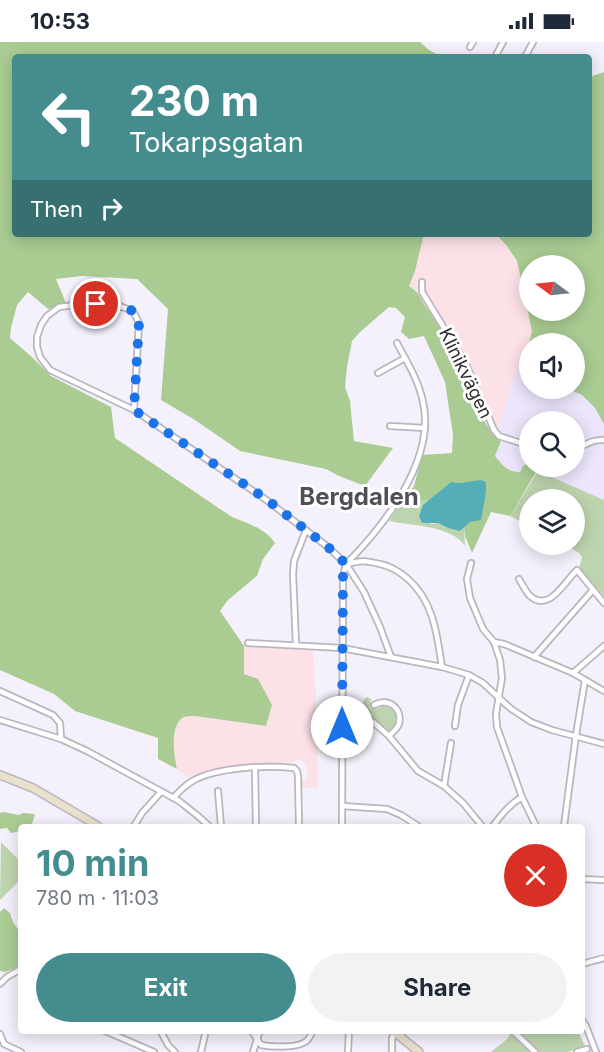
<!DOCTYPE html>
<html lang="en">
<head>
<meta charset="utf-8">
<style>
  body { margin:0; font-family:Inter,sans-serif; background:#f2f2f3; color:#1f2937; height:100vh; display:flex; flex-direction:column; font-size:22px; white-space:nowrap }
  * { box-sizing:border-box; margin:0 }
  p { font-size:20px; color:#747a83 }
  .icon { flex:none; width:33px; height:33px; fill:none; stroke:currentColor; stroke-width:2; stroke-linecap:round; stroke-linejoin:round }
  .map { position:relative; flex:1; overflow:hidden }
  .panel { position:absolute; left:18px; top:782px; width:567px; height:210px; display:flex; flex-direction:column; background:#fff; border-radius:6px; box-shadow:0 3px 15px #0003 }
  .panel>* { flex:none }
  .banner { position:absolute; left:12px; top:12px; width:580px; height:183px; border-radius:6px; box-shadow:0 3px 15px #0003; background:#448c8d; color:#fff; overflow:hidden }
  .needle { width:39px; rotate:285deg }
  .tools { position:absolute; left:519px; top:213px; display:grid; gap:12px }
  .tools a { display:grid; place-items:center; width:66px; height:66px; border-radius:50%; background:#fff; box-shadow:0 3px 15px #0003; font-size:30px }
  .pin { position:absolute; display:grid; place-items:center; width:51px; height:51px; color:#fff; margin:-26px; border:3px solid #fff; border-radius:50%; box-shadow:0 2px 6px #0007 }
  .me { position:absolute; width:66px; margin:-33px; rotate:0deg; stroke-linejoin:round; filter:drop-shadow(0 0 4px #0008) }
  .turn { display:flex; align-items:center; gap:21px; height:126px; padding:0 18px; font-size:27px }
  .turn .icon { width:78px; height:78px; stroke-width:2.5 }
  .turn b { display:block; font-size:42px; line-height:51px }
  .then { display:flex; align-items:center; height:57px; padding:0 18px; background:#0003; gap:12px; font-size:22px }
  .round { display:grid; place-items:center; flex:none; width:63px; height:63px; border-radius:32px; background:#f2f2f3 }
  .headline { display:flex; align-items:center; justify-content:space-between; height:102px; padding:0 18px }
  h1 { font-size:36px; font-weight:700; line-height:45px; color:#448c8d }
  .primary-button { display:flex; gap:12px; margin-top:auto; padding:12px 18px }
  .primary-button a { flex:1; height:69px; border-radius:36px; background:#448c8d; color:#fff; font-size:24px; font-weight:700; line-height:69px; text-align:center }
  .primary-button a+a { background:#f2f2f3; color:#1f2937 }
  .status { display:flex; justify-content:space-between; align-items:center; height:42px; padding:0 30px; background:#fff; direction:ltr }
  .status svg { height:16px; fill:currentColor }
  .map>svg:first-child { display:block }
</style>
</head>
<body>
<div class="status"><b>10:53</b><svg viewBox="0 0 49 12"><path d="M0 12V9h3v3zM5 12V6h3v6zM10 12V3h3v9zM15 12V0h3v12zM26 1h20v11H26zM47 4h2v5h-2z"/></svg></div>
<div class="map">
<svg width="604" height="1010" viewBox="0 0 604 1010">
  <rect width="100%" height="100%" fill="#f5f1fc"/>
  <!-- education -->
  <g fill="#fce1e6">
    <path d="M424 192H496L507 204 517 219 532 289 527 309 513 336 497 395 490 388 475 362 450 303 423 262 417 249 409 244 415 229Z"/>
    <path d="M244 604 313 608 316 656 318 745 301 746 302 739 307 738V726L306 725 305 721 298 717 290 721 253 722 222 726 203 730 189 736 177 727 174 714V695L176 685 181 677 187 674H195L266 684 244 632Z"/>
  </g>
  <!-- medical -->
  <path fill="#ece5fb" d="M527 309 529 328 530 346 569 347 582 353 595 366 604 382V458L538 429 539 425 574 424V380H530L529 421H528L520 430H515L501 422 495 414 501 399 497 395 513 336Z"/>
  <!-- green -->
  <g fill="#bdd5ae">
    <path d="M538 429 604 458V554L579 526 582 515 579 511 566 503 574 502V458H530L529 484 510 474Z"/>
    <path d="M410 447 413 452 430 457V482L438 481 448 486 464 484 465 504C451 483 412 484 389 479Z"/>
    <path d="M367 655 371 657 369 666C375 669 378 667 383 662 396 666 403 678 391 688H387L362 670 361 665 364 657Z"/>
    <path d="M1 800 21 820V837L0 858Z"/>
    <path d="M547 989H578L585 1004 568 1010H491L507 997 511 990 527 992Z"/>
  </g>
  <!-- forest -->
  <g fill="#aacc93" fill-rule="evenodd">
    <path d="M0 0H420L429 8 442 15H15V192H424L415 229 409 244C421 252 419 255 426 265 435 278 444 291 451 305 461 325 483 390 501 399L495 414C501 422 509 431 520 430L523 424 528 421 530 424 539 425 510 474 491 470 472 511 465 494 459 441 451 440 430 458H421L408 451 414 444 422 413 452 411 453 393 445 340 424 294 409 297 401 290 405 275 396 266 389 265 360 290 352 299 347 325 345 345 350 359 354 399 393 406 365 444 339 434 326 427 240 409 195 378 161 358 168 267 137 237 82 234 56 237 66 261 48 267 28 250 17 263 11 286 10 296 33 316 51 334 111 365 115 396 232 475C247 481 266 487 275 501L263 517 257 534 228 558 220 569 244 604V632L258 637 272 663 266 684 195 674C191 674 184 674 181 677 170 687 174 714 177 727L158 717V696L75 669 54 652 0 628Z"/>
    <path d="M604 30V382L595 366 582 353 569 347 574 346V302H530L529 328 527 309 532 289 517 219 507 204 496 192H590V35ZM530 224H574V268H530Z"/>
    <path d="M3 770 19 773 23 771 35 772 32 782 30 784H21V789L11 791 7 786 0 787V771Z"/>
    <path d="M4 866 10 871 13 880 21 892V924L5 930 0 929V870Z"/>
  </g>
  <!-- water -->
  <path fill="#55adb7" d="M481 438 486 440V450L481 478 470 480 460 489 448 486 438 481H422L419 474 423 463 451 440 460 441Z"/>
  <g fill="none" stroke-linecap="round" stroke-linejoin="round">
    <!-- street casing -->
    <g stroke="#bab6c1" stroke-width="8">
      <g id="street">
        <path d="M470 5 473 0"/>
        <path d="M495 15 503 0"/>
        <path d="M525 15 533 0"/>
        <path d="M422 240V250L465 320 494 388 499 394 530 404"/>
        <path d="M378 331 405 316"/>
        <path d="M134 368 139 281 133 269 122 265 109 262H83L59 265 47 274 41 283 37 295V305L40 315 50 328 134 368 265 457 328 505 346 522 364 550 380 585 391 615"/>
        <path d="M390 384 425 386"/>
        <path d="M574 408C584 404 592 397 604 398"/>
        <path d="M471 521 467 537 470 556 483 587 494 600 500 618 502 636 496 672 497 685 522 755 536 784"/>
        <path d="M346 522C384 484 436 418 423 360 419 339 407 320 397 301"/>
        <path d="M348 522C362 518 366 519 380 522 390 524 400 530 408 537 434 560 437 593 442 625"/>
        <path d="M519 537C522 542 525 548 529 553 549 572 564 540 577 528L604 561"/>
        <path d="M494 600 504 602 573 631 604 649"/>
        <path d="M248 601 342 606 442 625 469 633 483 641 510 666 531 680 552 688 604 702"/>
        <path d="M296 603 293 532 294 519 306 488"/>
        <path d="M534 615 593 548"/>
        <path d="M573 631 604 604"/>
        <path d="M0 649 53 673 60 681 61 697"/>
        <path d="M374 663C388 655 403 666 399 682 397 687 393 690 389 694"/>
        <path d="M342 665 358 670 373 680 389 694 418 729 444 744 463 761 482 784"/>
        <path d="M0 678 61 697 87 709 179 759 198 774 209 784"/>
        <path d="M455 684 458 663 469 633"/>
        <path d="M255 726 256 784"/>
        <path d="M444 744 451 701"/>
        <path d="M218 749 221 784"/>
        <path d="M173 756C179 750 184 744 191 740 214 725 267 723 294 726L297 729 298 734 299 784"/>
        <path d="M342 764 387 767 401 773 418 784"/>
        <path d="M134 784 142 771 161 750"/>
        <path d="M342 784 343 534 346 522"/>
        <path d="M493 784C502 772 509 763 522 755"/>
        <path d="M564 784 576 693 585 638"/>
        <path d="M582 837 604 838"/>
        <path d="M582 922 604 916"/>
        <path d="M0 942 7 935 21 927"/>
        <path d="M582 978 586 984 596 1010"/>
        <path d="M103 988 154 1010"/>
        <path d="M160 988 168 1003 175 1010"/>
        <path d="M251 988 261 1003C271 1005 296 1006 305 1000 309 998 311 993 313 988"/>
        <path d="M512 988 535 1010"/>
        <path d="M0 992 4 1002 21 1010"/>
        <path d="M201 1010 206 988"/>
        <path d="M253 1010 260 988"/>
        <path d="M348 1010 349 988"/>
        <path d="M392 1010V996L395 991"/>
        <path d="M577 1010 587 1007"/>
      </g>
    </g>
    <!-- secondary casing -->
    <g stroke="#bab6c1" stroke-width="10">
      <g id="secondary">
        <path d="M0 733 33 746 98 784"/>
        <path d="M392 988 419 1010"/>
      </g>
    </g>
    <!-- street -->
    <use href="#street" stroke="#fff" stroke-width="4.5"/>
    <!-- secondary -->
    <use href="#secondary" stroke="#e9e1cc" stroke-width="7"/>
  </g>
  <g fill="none" stroke-linecap="round" stroke-linejoin="round">
    <!-- route -->
    <path stroke="#1a73e8" stroke-width="10" stroke-dasharray="0 18" d="M96 262 122 265 133 269 139 281 134 368 266 457 328 505 346 522 343 534 342 685"/>
  </g>
  <g text-anchor="middle" dominant-baseline="central" stroke-width="6" stroke-linejoin="round" paint-order="stroke">
    <!-- street labels -->
    <g font-size="18" fill="#2c2a2e" stroke="#fff">
      <text transform="translate(466 331) rotate(64)">Klinikvägen</text>
    </g>
    <!-- district labels -->
    <g font-size="24" font-weight="bold" fill="#514e57" stroke="#fff">
      <text x="359" y="454">Bergdalen</text>
    </g>
  </g>
</svg>
<div class="tools">
<a><svg class="needle" viewBox="-14 -14 28 28"><path d="M0-13l5 13h-10z" fill="#e53935"/><path d="M0 13l5-13h-10z" fill="#747a83"/></svg></a>
<a><svg class="icon" aria-label="sound" viewBox="0 0 24 24"><path d="M4 9h4l5-4v14l-5-4H4zM17 9q2 3 0 6"/></svg></a>
<a><svg class="icon" aria-label="search" viewBox="0 0 24 24"><circle cx="10" cy="10" r="6"/><path d="M15 15l6 6"/></svg></a>
<a><svg class="icon" aria-label="layers" viewBox="0 0 24 24"><path d="M12 4l9 5-9 5-9-5zM3 14l9 5 9-5"/></svg></a>
</div>
<div class="pin" style="left:96px;top:262px;background:#d93025"><svg class="icon" aria-label="arrive" viewBox="0 0 24 24"><path d="M6 21V4h12l-3 4 3 4H6"/></svg></div>
<svg class="me" style="left:342px;top:685px" viewBox="-20 -20 40 40"><circle r="19" fill="#fff"/><path d="M0-13L10 11 0 6-10 11z" fill="#1a73e8"/></svg>
<div class="banner">
<div class="turn"><svg class="icon" aria-label="left" viewBox="0 0 24 24"><path d="M17 20v-9H6M10 6l-5 5 5 5"/></svg><div><b>230 m</b>Tokarpsgatan</div></div>
<div class="then">Then<svg class="icon" aria-label="right" viewBox="0 0 24 24"><path d="M7 20v-9h11M14 6l5 5-5 5"/></svg></div>
</div>
<section class="panel">
<div class="headline"><div><h1>10 min</h1><p>780 m · 11:03</p></div><a class="round" style="background:#d93025;color:#fff"><svg class="icon" aria-label="close" viewBox="0 0 24 24"><path d="M6 6l12 12M18 6L6 18"/></svg></a></div>
<div class="primary-button"><a>Exit</a><a>Share</a></div>
</section>
</div>
</body>
</html>
